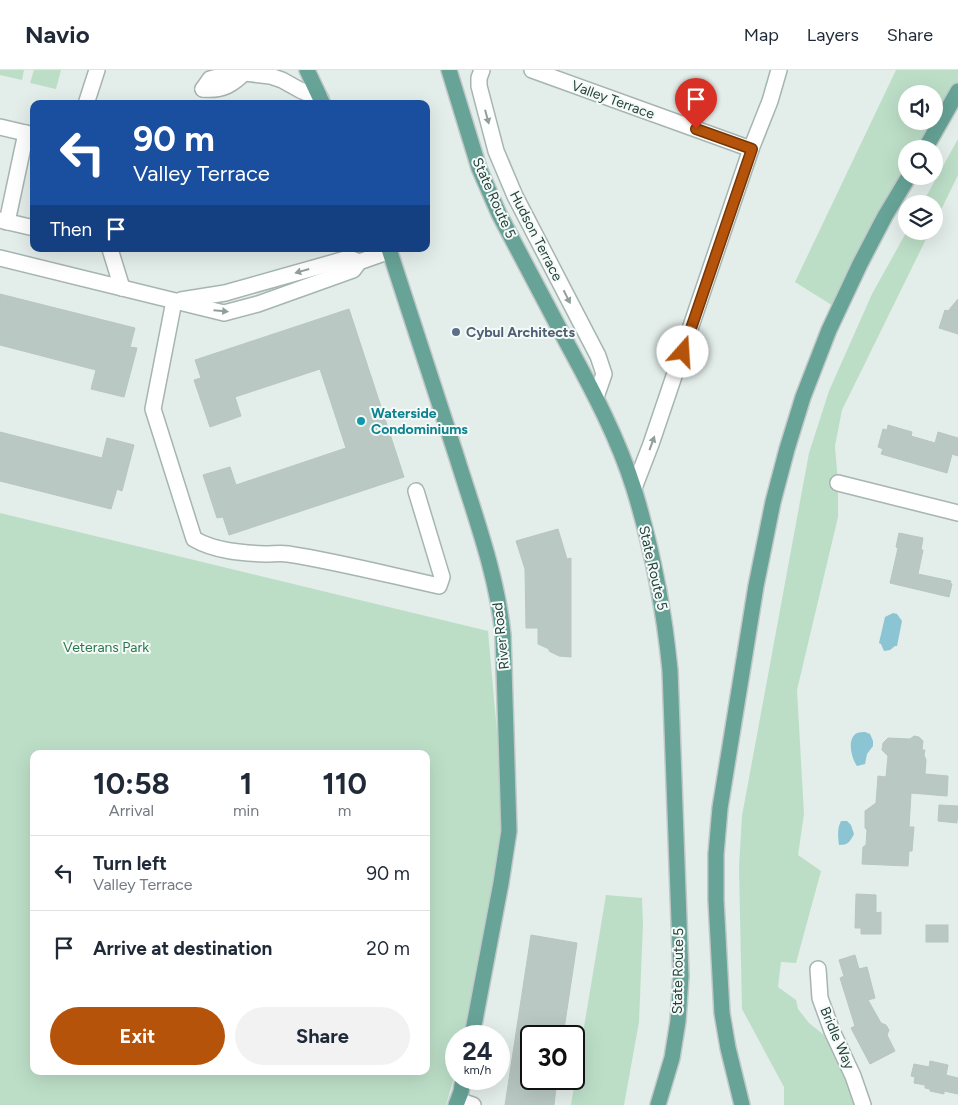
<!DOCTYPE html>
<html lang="en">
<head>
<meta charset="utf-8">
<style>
  body { margin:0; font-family:Figtree,sans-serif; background:#f2f2f3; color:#1f2937; height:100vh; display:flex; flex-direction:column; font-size:19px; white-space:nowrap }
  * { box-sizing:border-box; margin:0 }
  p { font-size:16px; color:#747a83 }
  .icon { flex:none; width:28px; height:28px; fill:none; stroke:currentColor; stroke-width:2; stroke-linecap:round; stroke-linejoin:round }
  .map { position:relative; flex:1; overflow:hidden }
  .panel { position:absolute; left:30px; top:680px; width:400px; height:325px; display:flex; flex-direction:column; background:#fff; border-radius:10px; box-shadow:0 5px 20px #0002 }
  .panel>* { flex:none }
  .top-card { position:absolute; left:30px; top:30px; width:400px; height:152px; border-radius:10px; box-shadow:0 5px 20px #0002; background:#1a4fa0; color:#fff; overflow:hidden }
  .fabs { position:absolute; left:898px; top:15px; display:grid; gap:10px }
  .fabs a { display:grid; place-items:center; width:45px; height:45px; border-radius:50%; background:#fff; box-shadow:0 5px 20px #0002; font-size:25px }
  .speed { position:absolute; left:445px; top:955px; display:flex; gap:10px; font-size:25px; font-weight:700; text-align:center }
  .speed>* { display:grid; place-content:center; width:65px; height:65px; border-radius:50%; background:#fff; box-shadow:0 5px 20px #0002; line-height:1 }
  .speed small { font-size:12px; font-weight:400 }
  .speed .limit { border:2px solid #111; border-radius:8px; background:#fff; color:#111 }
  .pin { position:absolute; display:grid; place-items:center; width:42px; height:42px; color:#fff; margin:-51px -21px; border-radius:50% 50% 50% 0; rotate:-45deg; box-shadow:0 0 5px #0007 }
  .pin .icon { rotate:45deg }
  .me { position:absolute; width:55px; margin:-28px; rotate:19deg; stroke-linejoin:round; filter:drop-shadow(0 0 4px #0008) }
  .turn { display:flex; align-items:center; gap:18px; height:105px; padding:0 20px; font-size:22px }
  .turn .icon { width:65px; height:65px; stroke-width:2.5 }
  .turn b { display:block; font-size:35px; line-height:42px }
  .then { display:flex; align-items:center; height:48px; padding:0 20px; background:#0003; gap:10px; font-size:19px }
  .eta { display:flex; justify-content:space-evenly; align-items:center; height:85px; text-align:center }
  .eta b { font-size:30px; font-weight:700; line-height:35px }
  .action { display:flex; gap:10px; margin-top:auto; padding:10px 20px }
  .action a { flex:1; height:58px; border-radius:30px; background:#b45309; color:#fff; font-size:20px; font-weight:700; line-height:58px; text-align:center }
  .action a+a { background:#f2f2f3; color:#1f2937 }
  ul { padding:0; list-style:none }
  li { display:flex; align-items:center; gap:15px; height:75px; padding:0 20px; border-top:1px solid #e0e1e3 }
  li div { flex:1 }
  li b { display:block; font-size:19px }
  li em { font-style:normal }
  header { display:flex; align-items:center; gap:30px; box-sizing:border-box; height:70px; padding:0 25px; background:#fff; border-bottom:1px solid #e0e1e3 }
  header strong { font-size:24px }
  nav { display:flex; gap:28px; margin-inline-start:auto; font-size:18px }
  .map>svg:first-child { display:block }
</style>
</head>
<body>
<header>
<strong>Navio</strong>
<nav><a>Map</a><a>Layers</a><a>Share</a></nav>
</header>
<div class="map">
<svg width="958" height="1035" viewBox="0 0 958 1035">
  <rect width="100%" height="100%" fill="#e3ede9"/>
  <!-- green -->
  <g fill="#bcdec7" fill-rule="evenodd">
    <path d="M0 0H24L22 10 0 5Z"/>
    <path d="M34 0H61L56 19 30 13Z"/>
    <path d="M896 0H958V21L925 79H906V106L838 239 795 212ZM906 24H934V51H906Z"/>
    <path d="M958 69V105L934 154V134H922Z"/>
    <path d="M907 161H930L842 340 835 376 838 413V447L797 620 804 744 798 785 821 801 796 893 781 892 778 917 796 930 798 939 809 953 839 977 863 1035H784V1017L742 939 739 797 742 746 809 383 829 321 872 224Z"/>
    <path d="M0 443 488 561 507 774 465 966H456V1000L446 1035H0ZM34 684H426V1001H34Z"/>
    <path d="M606 825 642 828 643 854 639 952 624 1035H571Z"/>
  </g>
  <!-- water -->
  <g fill="#8bc4d3">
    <path d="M893 543 897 544 902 551 897 576H895L890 580 884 581 881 574 879 573 885 547Z"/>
    <path d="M865 662 870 664 873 671V676L867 684 865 694 857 696C852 689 846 669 857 663 860 662 863 662 865 662Z"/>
    <path d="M841 751H847L851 755 854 764C850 772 848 775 839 775 838 766 837 759 841 751Z"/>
  </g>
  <!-- building -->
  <g fill="#b9c8c3" stroke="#b6c7c1">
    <path d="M0 224 135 258 130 277 137 278 124 327 91 319 96 300 0 275Z"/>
    <path d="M958 229V264L939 258 945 240 948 241Z"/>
    <path d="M349 239 404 407 229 465 223 447 217 448 203 405 230 397 236 415 346 378 320 299 235 327 241 346 210 357 194 310 201 308 195 290Z"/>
    <path d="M888 355 912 362 911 366 935 373 938 362 958 368V386L952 384 947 403 881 384 883 379 878 377 883 359 887 360Z"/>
    <path d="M0 362 102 388 107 368 134 375 122 421 117 419 111 439 0 411Z"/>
    <path d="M558 459 567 489 571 488V587L559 586 549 581V579L538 574V558H526L525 499 516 471Z"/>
    <path d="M899 463 923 468 921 480H923L918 504 951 511 950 513 952 514 949 527 890 513 898 478 896 477Z"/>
    <path d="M914 666 919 667 923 671 922 680H925L924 685 926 690 925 704 948 706 947 726 911 723 909 757H914L912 781H909L908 796 862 794 863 777 866 775 867 760 865 758V741L876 733 878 706 886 707 888 686 882 680 883 673 888 668 910 669Z"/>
    <path d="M939 735 958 736 957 753 938 751Z"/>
    <path d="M856 824 876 825V843L881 842V864H861V858H855Z"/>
    <rect x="926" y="855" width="22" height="17"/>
    <path d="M531 865 577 873 563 966H531V1009H557L554 1035H505Z"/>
    <path d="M855 885 859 899 867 897 875 928 868 930 881 953 886 955 889 960 887 965 895 981 870 994 851 958 855 956 840 908 844 906 839 890Z"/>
    <path d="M930 991 948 995 946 1005 958 1008V1024L944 1021V1024L930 1021V1019L925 1018V1015L914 1013 915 1007 911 1006 914 994 929 997Z"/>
  </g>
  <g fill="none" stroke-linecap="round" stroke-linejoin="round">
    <!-- minor casing -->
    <g stroke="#a6b5b1" stroke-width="18">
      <g id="minor">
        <path d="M239 0 245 3 270 6 282 10 300 20 321 29"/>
        <path d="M482 0 479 8V16L496 81 515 126 598 286 604 304 596 327"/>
        <path d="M532 0 751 79"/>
        <path d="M203 19C223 21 234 14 247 0"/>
        <path d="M203 19 210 9 225 5 245 3"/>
        <path d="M86 34 97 0"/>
        <path d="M0 57 34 65"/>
        <path d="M0 150 34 158"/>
        <path d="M7 152 26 63"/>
        <path d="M110 179 122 218"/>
        <path d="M0 188 224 243 258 234 353 200 359 192 390 181"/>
        <path d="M181 230 225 223 349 188 359 192"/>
        <path d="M174 231 153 339 194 469C215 481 241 483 265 484 273 484 281 483 288 484 339 492 389 505 439 516L442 507 416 421"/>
        <path d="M838 413 958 443"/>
        <path d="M634 418 651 374 751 79 770 31 779 0"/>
        <path d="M818 899 820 928 832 961 853 1006 863 1035"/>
        <path d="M458 1030 473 1035"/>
      </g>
    </g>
    <!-- major casing -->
    <g stroke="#c1c9c8" stroke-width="18">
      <g id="major">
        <path d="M307 0 323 34"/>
        <path d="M449 0 479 98 499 144C522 188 545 231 568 275 593 321 618 368 634 419 652 478 664 539 670 600L681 906 678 951 672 988 658 1035"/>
        <path d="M925 79 958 21"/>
        <path d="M389 179C412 248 434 319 457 388 475 446 497 505 503 565L509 761 501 813 472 966"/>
        <path d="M456 1035 461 1022 463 1009"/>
        <path d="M742 1035 728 978 722 943 716 830V784L720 738 756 516 773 432 787 379 803 327 829 260 860 194 885 146 909 106"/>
      </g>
    </g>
    <!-- minor -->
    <use href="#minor" stroke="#fff" stroke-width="15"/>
    <!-- major -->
    <use href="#major" stroke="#67a397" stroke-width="15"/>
  </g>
  <!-- one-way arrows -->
  <defs><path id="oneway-solid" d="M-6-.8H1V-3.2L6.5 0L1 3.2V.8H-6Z" transform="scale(1.25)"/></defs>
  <g fill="#919f9c">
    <use href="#oneway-solid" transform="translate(487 47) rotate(75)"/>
    <use href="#oneway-solid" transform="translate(302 201) rotate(164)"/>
    <use href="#oneway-solid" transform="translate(567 227) rotate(63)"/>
    <use href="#oneway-solid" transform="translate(221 241) rotate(5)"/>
    <use href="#oneway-solid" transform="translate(652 373) rotate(-70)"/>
  </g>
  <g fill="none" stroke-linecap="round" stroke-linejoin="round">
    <!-- route casing -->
    <g stroke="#753606" stroke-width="12">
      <path id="route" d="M683 282 752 79 696 59"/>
    </g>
    <!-- route -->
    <use href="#route" stroke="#b45309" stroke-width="9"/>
  </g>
  <!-- markers -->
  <circle fill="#5c6f8a" stroke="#f4faf7" stroke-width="2" cx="456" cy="262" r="5"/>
  <circle fill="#0f9aa8" stroke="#f4faf7" stroke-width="2" cx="361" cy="351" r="5"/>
  <g text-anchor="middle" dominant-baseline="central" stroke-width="4" stroke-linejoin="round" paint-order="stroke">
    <!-- street labels -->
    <g font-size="14" fill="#233f39" stroke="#f4faf7">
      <text transform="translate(613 30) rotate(20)">Valley Terrace</text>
      <text transform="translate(494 128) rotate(66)">State Route 5</text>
      <text transform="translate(536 166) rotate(63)">Hudson Terrace</text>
      <text transform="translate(653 498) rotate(77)">State Route 5</text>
      <text transform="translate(501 566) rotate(-96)">River Road</text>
      <text transform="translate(678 901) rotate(-89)">State Route 5</text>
      <text transform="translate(837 968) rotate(67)">Bridle Way</text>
    </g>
    <!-- service labels -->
    <g font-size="14" font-weight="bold" fill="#4e5e75" stroke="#f4faf7" text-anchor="start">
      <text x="466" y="262">Cybul Architects</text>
    </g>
    <!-- culture labels -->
    <g font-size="14" font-weight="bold" fill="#0d838f" stroke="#f4faf7" text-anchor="start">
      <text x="371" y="343">Waterside<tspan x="371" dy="16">Condominiums</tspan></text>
    </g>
    <!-- park labels -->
    <g font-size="14" fill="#2c774d" stroke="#f4faf7">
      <text x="106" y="577">Veterans Park</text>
    </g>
  </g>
</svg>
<div class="fabs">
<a><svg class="icon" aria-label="sound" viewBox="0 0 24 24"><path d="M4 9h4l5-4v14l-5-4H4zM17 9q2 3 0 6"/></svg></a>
<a><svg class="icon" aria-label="search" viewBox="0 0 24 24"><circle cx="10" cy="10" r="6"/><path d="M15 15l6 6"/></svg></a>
<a><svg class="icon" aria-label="layers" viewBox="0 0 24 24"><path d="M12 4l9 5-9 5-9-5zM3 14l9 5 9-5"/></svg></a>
</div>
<div class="speed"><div>24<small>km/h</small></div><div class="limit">30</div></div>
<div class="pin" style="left:696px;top:59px;background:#d93025"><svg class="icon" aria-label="arrive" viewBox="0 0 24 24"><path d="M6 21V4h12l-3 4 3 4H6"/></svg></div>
<svg class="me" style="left:683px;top:282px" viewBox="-20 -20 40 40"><circle r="19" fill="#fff"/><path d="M0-13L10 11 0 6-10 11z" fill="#b45309"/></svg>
<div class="top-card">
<div class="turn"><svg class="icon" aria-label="left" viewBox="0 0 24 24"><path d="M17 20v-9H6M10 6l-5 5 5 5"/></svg><div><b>90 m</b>Valley Terrace</div></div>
<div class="then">Then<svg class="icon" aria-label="arrive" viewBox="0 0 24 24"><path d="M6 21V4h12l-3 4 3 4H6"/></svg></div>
</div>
<section class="panel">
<div class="eta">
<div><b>10:58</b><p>Arrival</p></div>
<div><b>1</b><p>min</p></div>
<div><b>110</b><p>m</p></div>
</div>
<ul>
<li><svg class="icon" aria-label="left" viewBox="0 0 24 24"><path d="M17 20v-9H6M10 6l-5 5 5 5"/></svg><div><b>Turn left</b><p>Valley Terrace</p></div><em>90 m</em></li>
<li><svg class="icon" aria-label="arrive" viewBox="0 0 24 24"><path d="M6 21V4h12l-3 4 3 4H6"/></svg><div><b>Arrive at destination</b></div><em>20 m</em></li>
</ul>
<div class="action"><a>Exit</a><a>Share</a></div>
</section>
</div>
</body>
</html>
